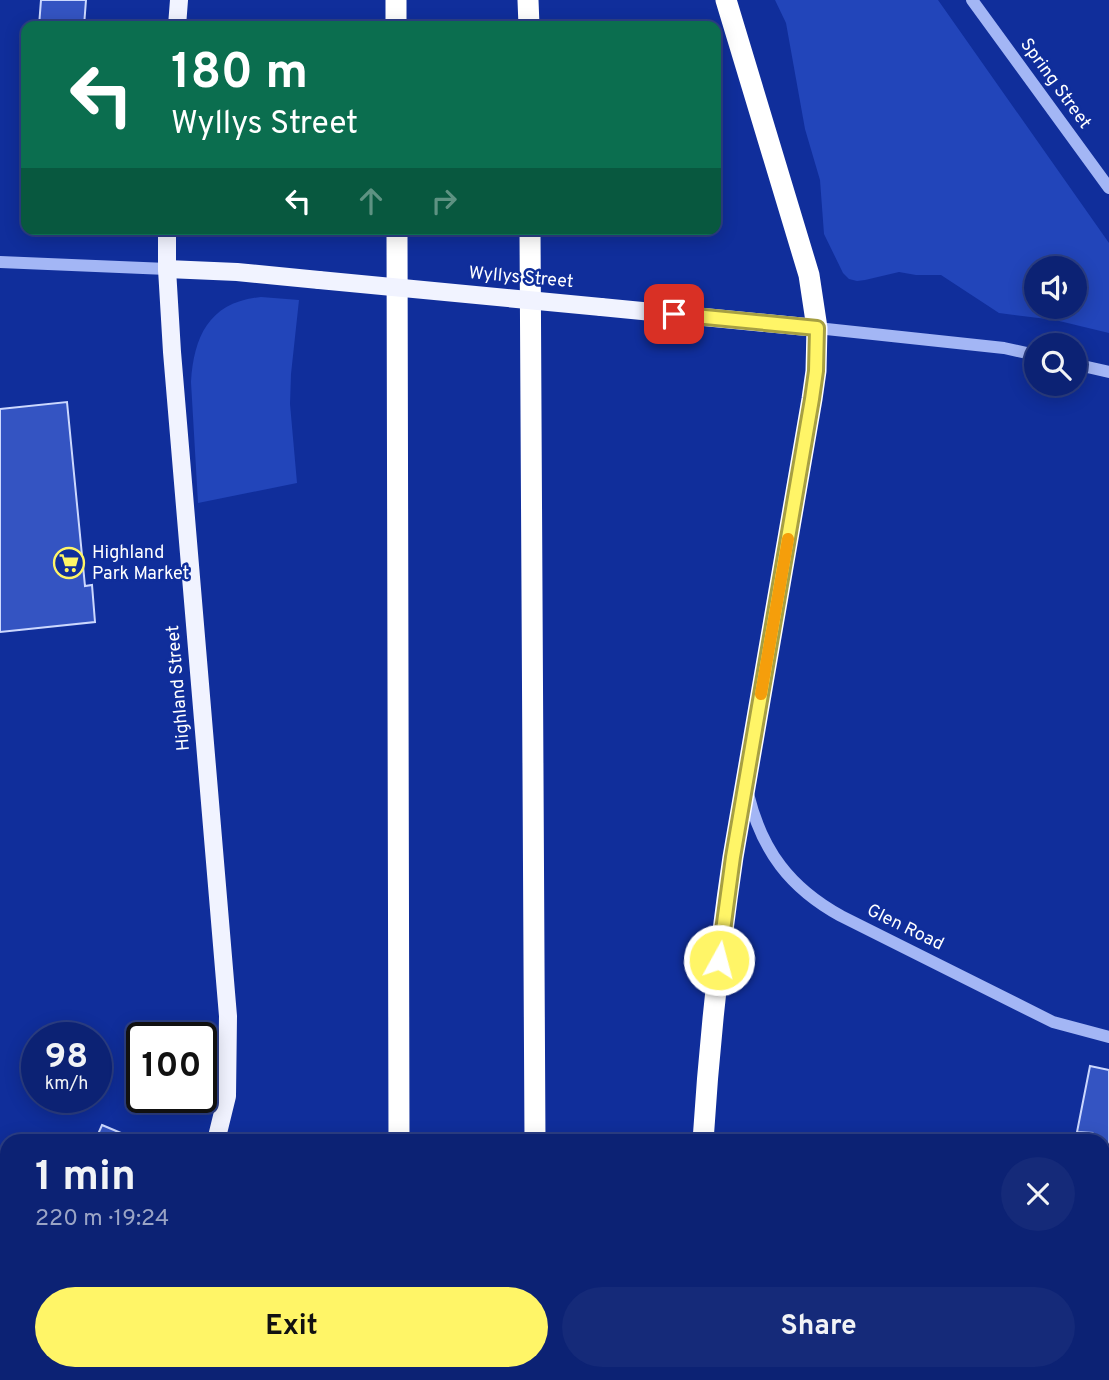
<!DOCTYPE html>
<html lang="en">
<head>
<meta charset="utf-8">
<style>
  body { margin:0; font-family:Overpass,sans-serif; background:#152a79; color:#f1f3f6; height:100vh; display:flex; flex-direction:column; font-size:26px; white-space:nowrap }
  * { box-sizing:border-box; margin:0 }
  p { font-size:23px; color:#9aa4c5 }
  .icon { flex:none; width:38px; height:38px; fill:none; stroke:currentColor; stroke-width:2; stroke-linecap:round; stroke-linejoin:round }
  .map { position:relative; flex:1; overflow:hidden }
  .details { position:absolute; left:0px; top:1134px; width:1110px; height:247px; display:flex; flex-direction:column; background:#0c2274; border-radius:21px 21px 0 0; box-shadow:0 4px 18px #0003,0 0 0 2px #2c3f86 }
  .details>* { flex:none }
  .hud { position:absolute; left:21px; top:21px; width:700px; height:214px; border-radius:14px; box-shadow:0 4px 18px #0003,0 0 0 2px #2c3f86; background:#0b6e4f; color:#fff; overflow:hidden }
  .buttons { position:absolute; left:1024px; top:256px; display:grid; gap:14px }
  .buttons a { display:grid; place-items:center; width:63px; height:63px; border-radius:50%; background:#0c2274; box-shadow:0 4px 18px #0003,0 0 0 2px #2c3f86; font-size:35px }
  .speed { position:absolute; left:21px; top:1022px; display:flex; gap:14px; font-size:35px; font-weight:700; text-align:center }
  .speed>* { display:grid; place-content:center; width:91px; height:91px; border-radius:50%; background:#0c2274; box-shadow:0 4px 18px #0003,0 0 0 2px #2c3f86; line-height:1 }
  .speed small { font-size:18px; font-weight:400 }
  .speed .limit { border:4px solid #111; border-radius:10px; background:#fff; color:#111 }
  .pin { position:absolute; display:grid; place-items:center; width:60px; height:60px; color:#fff; margin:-30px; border-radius:14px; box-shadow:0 4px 10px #0006 }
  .me { position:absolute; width:77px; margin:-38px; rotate:7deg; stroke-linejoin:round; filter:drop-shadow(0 0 5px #0008) }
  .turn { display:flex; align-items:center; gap:24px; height:147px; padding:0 35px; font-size:32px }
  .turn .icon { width:91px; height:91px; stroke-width:2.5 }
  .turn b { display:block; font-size:49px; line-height:60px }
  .lanes { display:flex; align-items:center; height:66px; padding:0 35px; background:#0003; justify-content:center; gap:35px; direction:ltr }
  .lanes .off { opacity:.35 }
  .round { display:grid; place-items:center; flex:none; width:74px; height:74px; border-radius:37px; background:#152a79 }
  .summary { display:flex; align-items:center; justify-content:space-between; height:119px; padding:0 35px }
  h1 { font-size:42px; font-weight:700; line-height:52px }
  .action { display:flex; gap:14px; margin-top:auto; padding:14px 35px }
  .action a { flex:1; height:80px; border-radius:42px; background:#fff567; color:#111; font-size:28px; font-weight:700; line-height:80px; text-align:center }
  .action a+a { background:#152a79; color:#f1f3f6 }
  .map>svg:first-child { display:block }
</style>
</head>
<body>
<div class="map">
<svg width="1109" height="1380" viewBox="0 0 1109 1380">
  <rect width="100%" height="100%" fill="#102e9b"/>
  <!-- green -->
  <g fill="#2245ba" fill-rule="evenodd">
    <path d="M775 0H938L1109 243V333L1055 320 999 313 941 275H916L899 272 865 280 857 281 849 279 843 273 824 234 820 180 805 129 786 23ZM1036 268H1074V306H1036Z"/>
    <path d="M261 297 299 300 291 374 290 404 297 483 198 503 191 382C194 335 210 302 261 297Z"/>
  </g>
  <!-- building -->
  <g fill="#3454c2" stroke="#ccd8fe" stroke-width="2">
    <path d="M41 0H86L84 26H39Z"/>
    <path d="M67 402 85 586 92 585 95 622 0 632V409Z"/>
    <path d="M1090 1066 1109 1070V1192L1102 1188V1141H1086L1092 1133 1077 1132Z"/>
    <path d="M102 1125 140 1141H95Z"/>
  </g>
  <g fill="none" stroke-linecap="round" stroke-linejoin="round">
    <!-- minor -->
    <g stroke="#a3b6f5" stroke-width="12">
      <path d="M972 0 1109 188"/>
      <path d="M0 262 167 269"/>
      <path d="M817 328 1004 348 1036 355"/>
      <path d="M1074 364 1109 372"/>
      <path d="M748 794C762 851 790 888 841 916L1053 1022 1109 1037"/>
    </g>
    <!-- major -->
    <g stroke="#f1f3ff" stroke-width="18">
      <path d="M177 26 179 0"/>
      <path d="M167 229V269L172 352 228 1016 227 1096 216 1141"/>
      <path d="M167 269 237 272 319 280"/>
      <path d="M601 307 817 328"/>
      <path d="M123 1380 125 1374"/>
    </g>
    <!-- highway -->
    <g stroke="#fff" stroke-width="21">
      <path d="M396 0V26"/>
      <path d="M528 0 529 26"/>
      <path d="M397 229 399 1141"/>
      <path d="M530 229 535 1141"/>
      <path d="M703 1141C709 1046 719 952 733 857L812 399 816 371 817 328 809 275 726 0"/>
      <path d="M401 1374V1380"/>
      <path d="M536 1374V1380"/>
      <path d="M383 1380 384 1374"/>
      <path d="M696 1380V1374"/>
    </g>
    <!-- major-bridge -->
    <path stroke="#f1f3ff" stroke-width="18" d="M319 280 601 307"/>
  </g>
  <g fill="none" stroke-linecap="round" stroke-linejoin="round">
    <!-- route casing -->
    <g stroke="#a69f43" stroke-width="18">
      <path id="route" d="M674 314 817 328 816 371 812 399 733 857 719 960"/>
    </g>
    <!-- route -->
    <use href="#route" stroke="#fff567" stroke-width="12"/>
    <!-- slow -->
    <path stroke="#f59e0b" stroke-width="12" d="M761 694 788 539"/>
  </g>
  <!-- icons -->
  <defs>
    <g id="supermarket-ring" transform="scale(1.575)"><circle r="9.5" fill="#102e9b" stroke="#fff567" stroke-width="1.5"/><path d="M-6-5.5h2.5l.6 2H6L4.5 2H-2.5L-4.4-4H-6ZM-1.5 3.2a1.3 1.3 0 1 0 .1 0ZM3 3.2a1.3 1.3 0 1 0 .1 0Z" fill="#fff567"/></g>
  </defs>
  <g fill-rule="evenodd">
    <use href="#supermarket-ring" x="69" y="563"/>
  </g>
  <g text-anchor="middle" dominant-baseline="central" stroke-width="5" stroke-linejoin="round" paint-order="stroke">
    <!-- street labels -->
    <g font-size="18" fill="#fff" stroke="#102e9b">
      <text transform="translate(1055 84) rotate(54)">Spring Street</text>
      <text transform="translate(521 278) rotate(5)">Wyllys Street</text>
      <text transform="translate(179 688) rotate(-95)">Highland Street</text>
      <text transform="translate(905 928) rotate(26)">Glen Road</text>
    </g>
    <!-- poi labels -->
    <g font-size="18" fill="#fff" stroke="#102e9b" text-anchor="start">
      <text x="92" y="553">Highland<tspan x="92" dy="21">Park Market</tspan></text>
    </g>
  </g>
</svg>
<div class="buttons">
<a><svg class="icon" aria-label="sound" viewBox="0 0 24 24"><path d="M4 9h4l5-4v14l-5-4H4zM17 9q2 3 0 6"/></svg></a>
<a><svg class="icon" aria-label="search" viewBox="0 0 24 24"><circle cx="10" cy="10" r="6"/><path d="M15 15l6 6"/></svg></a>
</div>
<div class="speed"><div>98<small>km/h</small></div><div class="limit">100</div></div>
<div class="pin" style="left:674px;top:314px;background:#d93025"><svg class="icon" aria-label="arrive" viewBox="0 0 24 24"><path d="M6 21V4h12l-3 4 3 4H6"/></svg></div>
<svg class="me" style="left:719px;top:960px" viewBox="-20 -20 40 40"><circle r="17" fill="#fff567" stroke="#fff" stroke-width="3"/><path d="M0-11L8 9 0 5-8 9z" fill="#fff"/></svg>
<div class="hud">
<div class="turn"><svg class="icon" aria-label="left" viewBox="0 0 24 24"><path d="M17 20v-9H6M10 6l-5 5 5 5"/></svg><div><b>180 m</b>Wyllys Street</div></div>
<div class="lanes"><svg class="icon" aria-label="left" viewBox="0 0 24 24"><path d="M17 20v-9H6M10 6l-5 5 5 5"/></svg><svg class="icon off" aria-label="ahead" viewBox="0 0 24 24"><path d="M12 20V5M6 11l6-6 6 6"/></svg><svg class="icon off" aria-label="right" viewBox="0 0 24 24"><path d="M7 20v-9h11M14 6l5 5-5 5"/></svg></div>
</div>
<section class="details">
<div class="summary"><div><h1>1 min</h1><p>220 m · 19:24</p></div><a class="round"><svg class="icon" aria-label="close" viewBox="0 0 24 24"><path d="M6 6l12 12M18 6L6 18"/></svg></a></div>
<div class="action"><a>Exit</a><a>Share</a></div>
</section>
</div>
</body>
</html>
